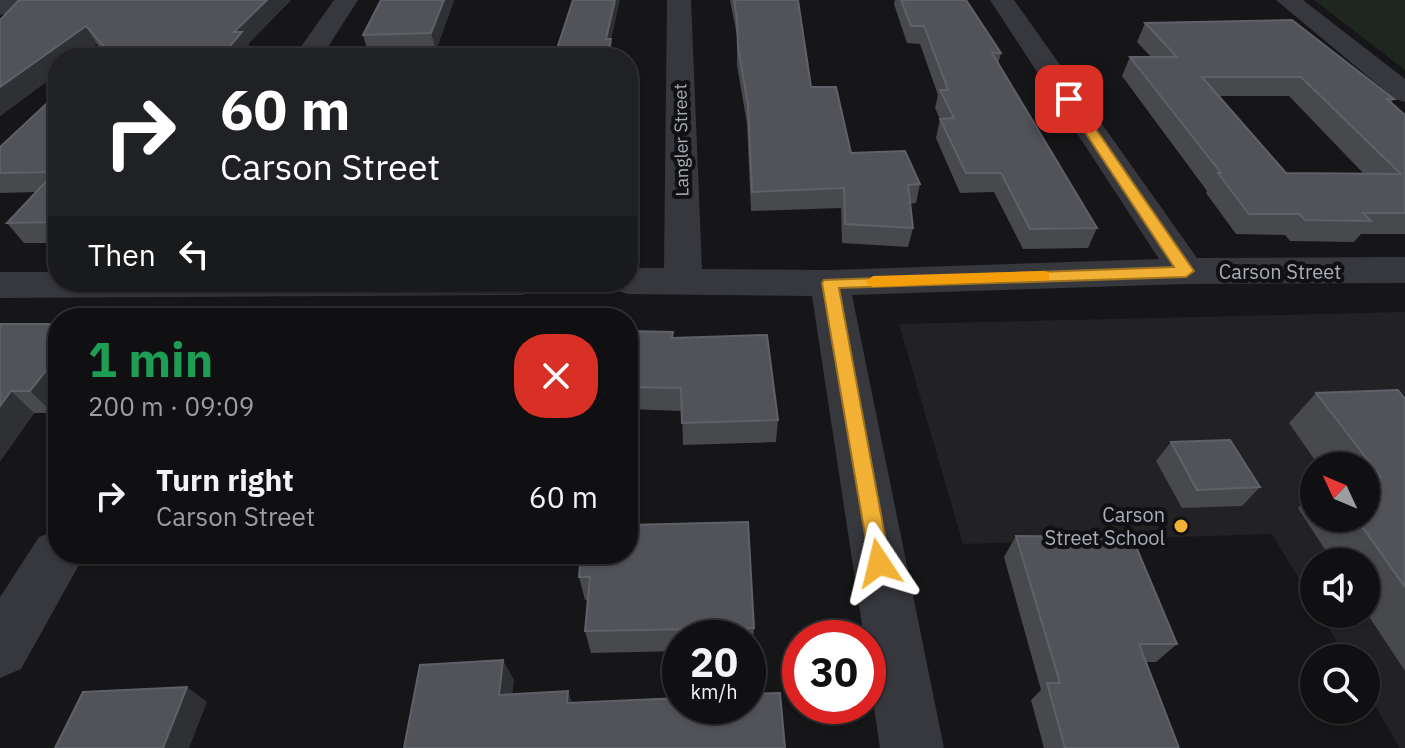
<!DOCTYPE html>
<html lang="en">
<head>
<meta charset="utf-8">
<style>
  body { margin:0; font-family:"IBM Plex Sans",sans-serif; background:#19191b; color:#f1f3f6; height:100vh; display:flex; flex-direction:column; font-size:30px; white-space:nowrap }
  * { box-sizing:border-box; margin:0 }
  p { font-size:26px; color:#9c9d9f }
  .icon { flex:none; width:44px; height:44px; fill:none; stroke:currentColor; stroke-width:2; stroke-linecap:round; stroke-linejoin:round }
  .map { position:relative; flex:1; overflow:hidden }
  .sheet { position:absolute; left:48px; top:308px; width:590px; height:256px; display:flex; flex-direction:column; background:#101012; border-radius:32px; box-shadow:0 2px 6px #0004,0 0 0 2px #303032 }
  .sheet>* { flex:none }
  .guide { position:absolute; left:48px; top:48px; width:590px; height:244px; border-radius:32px; box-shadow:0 2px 6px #0004,0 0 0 2px #303032; background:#202124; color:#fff; overflow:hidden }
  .needle { width:52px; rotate:314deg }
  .tools { position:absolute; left:1300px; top:452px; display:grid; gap:16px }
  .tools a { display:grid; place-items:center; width:80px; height:80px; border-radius:50%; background:#101012; box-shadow:0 2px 6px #0004,0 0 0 2px #303032; font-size:40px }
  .speed { position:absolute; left:662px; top:620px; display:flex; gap:16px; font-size:40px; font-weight:700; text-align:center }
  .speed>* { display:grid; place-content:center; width:104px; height:104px; border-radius:50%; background:#101012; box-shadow:0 2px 6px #0004,0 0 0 2px #303032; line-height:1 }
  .speed small { font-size:20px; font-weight:400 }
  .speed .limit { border:12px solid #d22; background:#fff; color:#111 }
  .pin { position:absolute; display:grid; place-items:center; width:68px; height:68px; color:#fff; margin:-34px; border-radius:16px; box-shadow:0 4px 12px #0006 }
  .me { position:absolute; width:88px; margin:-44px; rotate:350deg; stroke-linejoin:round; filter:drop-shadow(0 0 6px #0008) }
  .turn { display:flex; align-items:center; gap:28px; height:168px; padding:0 40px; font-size:36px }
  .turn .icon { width:104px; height:104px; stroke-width:2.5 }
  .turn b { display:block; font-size:56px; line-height:68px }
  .then { display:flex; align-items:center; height:76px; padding:0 40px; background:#0003; gap:16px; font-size:30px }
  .round { display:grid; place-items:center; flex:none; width:84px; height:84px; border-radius:32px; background:#19191b }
  .head { display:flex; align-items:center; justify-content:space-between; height:136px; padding:0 40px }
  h1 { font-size:48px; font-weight:800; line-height:60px; color:#1e9e55 }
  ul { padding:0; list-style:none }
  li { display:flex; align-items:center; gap:24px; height:104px; padding:0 40px }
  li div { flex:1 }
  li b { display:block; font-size:30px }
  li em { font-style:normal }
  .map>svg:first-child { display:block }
</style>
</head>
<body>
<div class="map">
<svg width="1405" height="748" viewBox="0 0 1405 748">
  <rect width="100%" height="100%" fill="#161618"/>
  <!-- built -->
  <path fill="#222225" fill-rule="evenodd" d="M1405 312V748H1400L1366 691V658H1347L1320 614H1366V562H1314V604L1272 534 963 544 899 324ZM1314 466H1366V518H1314Z"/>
  <!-- green -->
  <path fill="#1e261f" d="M1314 0H1405V70Z"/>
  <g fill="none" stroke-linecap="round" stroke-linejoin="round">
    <!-- minor -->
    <g fill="#37383d" fill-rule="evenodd">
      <path d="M0 0H24L9 13 0 15Z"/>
      <path d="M334 0H358L321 58H293Z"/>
      <path d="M667 0H691L702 269 830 270 1159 259 990 0H1014L1197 258 1405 257V283L1186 284 852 295 944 748H880L868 666V638H864L812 296 628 294 614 290 609 282H628V268H664Z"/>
      <path d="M1276 0H1303L1405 79V102L1395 99Z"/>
      <path d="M0 272H58V282H542L536 291 522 295 0 298Z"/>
      <path d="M58 530V554H85L21 669 0 678V597L39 537Z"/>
    </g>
  </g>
  <!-- wall -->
  <g fill="#47494d" fill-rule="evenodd">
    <path d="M19 0H291L248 44 250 50 244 58H96L103 52 97 44 58 58V73L0 116V20Z"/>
    <path d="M454 0 436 50 368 52 363 35Z"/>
    <path d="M730 0H798L811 87 851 153 920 184 916 203 910 204 913 228 908 247 842 243 841 208 751 211 747 124 737 65V36Z"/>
    <path d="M895 0H966L1001 53 998 64 1097 228 1088 248 1023 249 994 192 960 193 936 138 940 119 935 108 938 95 920 44 907 43 894 4Z"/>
    <path d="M1145 23 1394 99 1391 103 1405 115V234H1361L1354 242 1290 241 1285 235 1236 234 1206 193 1207 191 1122 76 1130 57H1151L1137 42ZM1219 96H1289L1364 174 1286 173Z"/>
    <path d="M58 93V243H24L7 223 36 192 0 193V147Z"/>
    <path d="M628 181H636L638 228 628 229Z"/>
    <path d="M0 324H58V405L53 413H34L0 461Z"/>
    <path d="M628 331 673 332V338L778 420 776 442 683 445 682 411 628 409Z"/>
    <path d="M1316 393 1405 399V671L1366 612V562H1333L1298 508 1314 493V518H1366V466H1319L1289 423Z"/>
    <path d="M1171 442 1260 487 1242 506 1182 508 1156 461Z"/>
    <path d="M1016 536 1177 644 1156 662H1146L1179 748H1044L1031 700 1041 690 1004 557Z"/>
    <path d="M581 554 754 628 752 650H748V638H680V651L591 653 585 631 588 600H585L579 577Z"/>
  </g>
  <!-- shaded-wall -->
  <g fill="#2f3033">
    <path d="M267 0H291L248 44 250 50 244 58H220L234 32Z"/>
    <path d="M444 0H454L436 50 431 33Z"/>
    <path d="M615 0H620L611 40 613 56 612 58H607L606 39Z"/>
    <path d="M86 26 97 44 78 58H58V73L0 116V87Z"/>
    <path d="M58 355V405L53 413 30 391Z"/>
    <path d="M11 391 34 413 0 461V406Z"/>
    <path d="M503 660 514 680 510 714 499 695Z"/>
    <path d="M187 687 207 702 189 748H163Z"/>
    <path d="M568 691 575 711 567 703Z"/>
  </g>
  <!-- building -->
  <g fill="#525359" stroke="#5f6168" stroke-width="2" fill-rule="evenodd">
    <path d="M19 0H267L234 32H242L220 58H96L106 49 86 26 0 87V20Z"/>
    <path d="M381 0H444L431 33 363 35Z"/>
    <path d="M573 0H615L606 39H611L607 58H554Z"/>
    <path d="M734 0H798L811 87H836L851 153 905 151 920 184 908 185 913 228 845 224 844 188 752 192 748 105 738 47 737 19Z"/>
    <path d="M901 0H966L1001 53H992L1097 228 1030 229 1001 173H966L940 119 954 118 940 90H948L924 26H911Z"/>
    <path d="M1292 20 1394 99H1387L1405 115V213H1363L1371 221 1305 220 1299 214H1249L1218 173H1221L1130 57H1177L1145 23ZM1202 77H1301L1401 174 1286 173Z"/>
    <path d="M58 93V222L7 223 55 172 0 173V147Z"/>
    <path d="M628 181H636L637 209 628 210Z"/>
    <path d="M0 324H58V355L30 391H11L0 406Z"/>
    <path d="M628 331 673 332 672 338 767 335 778 420 682 423 681 388 628 387Z"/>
    <path d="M1398 390 1405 399V587L1356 518H1366V478L1381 477 1316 393Z"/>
    <path d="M1230 440 1260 487 1197 490 1171 442Z"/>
    <path d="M748 522 754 628 585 631 590 577H579L581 554H628V525Z"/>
    <path d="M1016 536 1132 537 1177 644H1139L1179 748H1065L1047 683H1060Z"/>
    <path d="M503 660 499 695 568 691 567 703 680 698V706H748V694L780 693 785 748H404L420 665Z"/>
    <path d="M187 687 163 748H55L83 692Z"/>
  </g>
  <!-- route -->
  <path fill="#f2b134" stroke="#9d7322" stroke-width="2" d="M1065 96H1073L1194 271 1186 277 839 288 890 563 887 570 879 573 871 570 822 283 824 280 1174 267 1063 99Z"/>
  <!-- slow -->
  <path fill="#f59e0b" d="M1043 271 1049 272V280L873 287 865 282 873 276Z"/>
  <!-- markers -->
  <circle fill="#f2b134" stroke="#111113" stroke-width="3" cx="1181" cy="526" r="8"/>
  <g text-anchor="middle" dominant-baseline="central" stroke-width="8" stroke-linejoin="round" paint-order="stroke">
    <!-- far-street labels -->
    <g font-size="18" fill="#a8adb8" stroke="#111113">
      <text transform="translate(681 140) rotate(-91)">Langler Street</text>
    </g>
    <!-- street labels -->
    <g font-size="20" fill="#a8adb8" stroke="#111113">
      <text x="1280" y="271">Carson Street</text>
    </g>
    <!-- poi labels -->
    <g font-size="20" fill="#a8adb8" stroke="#111113" text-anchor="end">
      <text x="1165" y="514">Carson<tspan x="1165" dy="23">Street School</tspan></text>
    </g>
  </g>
</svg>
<div class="tools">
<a><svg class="needle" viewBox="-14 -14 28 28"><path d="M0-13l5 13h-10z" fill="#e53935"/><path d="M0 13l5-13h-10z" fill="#9c9d9f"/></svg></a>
<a><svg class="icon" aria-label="sound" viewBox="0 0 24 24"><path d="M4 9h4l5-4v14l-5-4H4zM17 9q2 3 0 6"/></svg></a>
<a><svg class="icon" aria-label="search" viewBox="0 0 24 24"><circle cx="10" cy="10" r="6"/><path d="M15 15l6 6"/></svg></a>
</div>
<div class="speed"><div>20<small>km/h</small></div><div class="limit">30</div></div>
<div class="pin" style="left:1069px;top:99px;background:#d93025"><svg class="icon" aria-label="arrive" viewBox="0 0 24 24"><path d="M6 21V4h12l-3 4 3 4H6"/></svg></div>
<svg class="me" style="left:879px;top:563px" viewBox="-20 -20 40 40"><path d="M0-17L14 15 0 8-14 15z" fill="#f2b134" stroke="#fff" stroke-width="4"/></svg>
<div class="guide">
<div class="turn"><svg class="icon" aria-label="right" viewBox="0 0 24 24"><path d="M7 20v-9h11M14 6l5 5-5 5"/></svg><div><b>60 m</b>Carson Street</div></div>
<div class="then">Then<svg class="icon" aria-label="left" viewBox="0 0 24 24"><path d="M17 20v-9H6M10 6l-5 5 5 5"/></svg></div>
</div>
<section class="sheet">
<div class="head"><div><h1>1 min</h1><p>200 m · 09:09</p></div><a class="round" style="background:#d93025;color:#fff"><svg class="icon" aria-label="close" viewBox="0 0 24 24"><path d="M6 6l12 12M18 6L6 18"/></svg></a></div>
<ul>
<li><svg class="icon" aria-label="right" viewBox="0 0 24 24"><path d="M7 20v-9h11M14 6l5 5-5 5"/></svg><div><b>Turn right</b><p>Carson Street</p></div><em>60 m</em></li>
</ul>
</section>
</div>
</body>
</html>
